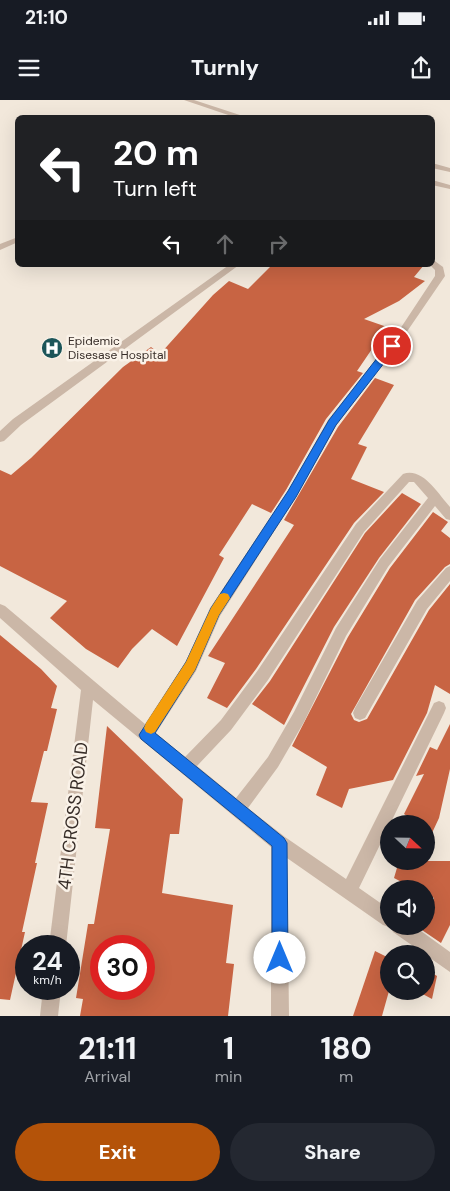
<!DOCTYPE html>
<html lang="en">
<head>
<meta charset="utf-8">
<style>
  body { margin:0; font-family:"DM Sans",sans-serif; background:#242831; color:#f1f3f6; height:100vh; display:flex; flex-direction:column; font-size:19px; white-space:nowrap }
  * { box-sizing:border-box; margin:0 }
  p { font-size:16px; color:#9ea1a6 }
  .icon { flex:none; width:28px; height:28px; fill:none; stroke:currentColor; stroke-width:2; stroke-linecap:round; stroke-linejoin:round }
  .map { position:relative; height:916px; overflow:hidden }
  .drawer { display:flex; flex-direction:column; background:#171b24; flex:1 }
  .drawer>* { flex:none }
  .hud { position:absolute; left:15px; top:15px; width:420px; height:152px; border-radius:8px; box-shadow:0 5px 20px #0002; background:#202124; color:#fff; overflow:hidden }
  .needle { width:32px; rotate:112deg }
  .tools { position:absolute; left:380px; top:715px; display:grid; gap:10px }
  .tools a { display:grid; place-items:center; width:55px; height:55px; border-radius:50%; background:#171b24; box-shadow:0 5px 20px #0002; font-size:25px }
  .speed { position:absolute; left:15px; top:835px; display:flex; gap:10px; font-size:25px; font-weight:700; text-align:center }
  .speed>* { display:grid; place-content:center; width:65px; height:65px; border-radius:50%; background:#171b24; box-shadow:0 5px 20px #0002; line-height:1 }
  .speed small { font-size:12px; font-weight:400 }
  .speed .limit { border:8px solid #d22; background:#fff; color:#111 }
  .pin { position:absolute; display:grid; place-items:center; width:42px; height:42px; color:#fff; margin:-21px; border:2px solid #fff; border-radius:50%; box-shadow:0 1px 5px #0007 }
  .me { position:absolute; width:55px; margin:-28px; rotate:0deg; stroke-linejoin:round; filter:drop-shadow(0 0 4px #0008) }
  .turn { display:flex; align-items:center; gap:18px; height:105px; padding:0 15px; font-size:22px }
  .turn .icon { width:65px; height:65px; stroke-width:2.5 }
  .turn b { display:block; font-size:35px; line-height:42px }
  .lanes { display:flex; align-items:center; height:48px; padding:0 15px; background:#0003; justify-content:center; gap:25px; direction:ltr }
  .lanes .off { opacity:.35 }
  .eta { display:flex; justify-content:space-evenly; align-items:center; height:85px; text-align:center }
  .eta b { font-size:30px; font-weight:800; line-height:35px }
  .action { display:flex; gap:10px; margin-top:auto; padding:10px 15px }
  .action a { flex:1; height:58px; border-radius:30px; background:#b45309; color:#fff; font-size:20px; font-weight:800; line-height:58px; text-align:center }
  .action a+a { background:#242831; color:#f1f3f6 }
  .status { display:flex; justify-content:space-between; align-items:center; height:35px; padding:0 25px; background:#171b24; direction:ltr }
  .status svg { height:14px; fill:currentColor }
  header { display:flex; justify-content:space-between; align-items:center; height:65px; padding:0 15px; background:#171b24; font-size:22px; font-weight:800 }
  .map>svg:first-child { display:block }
</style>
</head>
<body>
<div class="status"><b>21:10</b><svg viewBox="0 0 49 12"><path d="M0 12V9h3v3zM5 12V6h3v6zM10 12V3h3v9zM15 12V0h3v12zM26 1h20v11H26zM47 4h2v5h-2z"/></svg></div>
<header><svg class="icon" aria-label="menu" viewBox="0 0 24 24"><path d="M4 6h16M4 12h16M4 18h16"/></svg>Turnly<svg class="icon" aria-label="share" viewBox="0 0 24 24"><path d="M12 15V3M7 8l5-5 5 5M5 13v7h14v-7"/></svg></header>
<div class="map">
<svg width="450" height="916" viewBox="0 0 450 916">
  <rect width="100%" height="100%" fill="#f2e8db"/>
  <!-- building -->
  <g fill="#c86443" fill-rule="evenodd">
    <path d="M272 165H424L414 177 425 181 399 201 364 219 387 227 357 271 363 273 326 319 286 390 271 413 252 404 219 455 224 458 177 546 152 529 132 549 118 568 86 549 50 518 67 501 0 466V370L11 375 31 358 123 267 151 247 160 254 213 195 229 181 248 189Z"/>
    <path d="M375 278 394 285 358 344 367 347 351 379 384 392 354 423 256 569 227 608 207 598 225 563 208 556 294 425 284 420 338 327Z"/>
    <path d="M402 393 421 404 379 458 334 527 284 625 252 604 270 581 365 433Z"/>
    <path d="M433 412 448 422 441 431 450 438V464L445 467 415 500 351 614 354 620 359 622 367 619 429 510 450 484V594L435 585 427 613 393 680 349 689 342 708 316 695 327 667 292 646 348 537 390 468Z"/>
    <path d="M0 535 41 569 57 586 51 608 57 609 47 651H44L31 702 48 703 35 763H37L22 832H25L10 900 0 899Z"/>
    <path d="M450 624V669L439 718 432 733 426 729V724H419L404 714 424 674 416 676 430 647 437 650Z"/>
    <path d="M107 626 183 699 179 734H170L162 793 233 805 226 863 234 864 228 916H80L83 899 76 898 88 824H94L110 729 95 728ZM101 846H144V889H101Z"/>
    <path d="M399 761H450V825L441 843 419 828 426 826V813L434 798 426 794V789H415L394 778Z"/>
    <path d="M375 851 389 858V891L382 916H353Z"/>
    <path d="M426 858 433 862 429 871 437 876 432 899 417 891H426Z"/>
  </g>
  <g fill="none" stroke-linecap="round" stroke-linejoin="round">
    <!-- minor -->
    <g fill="#cbb7a7" fill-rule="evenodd">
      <path d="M184 0H194L249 18H237Z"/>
      <path d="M432 63 450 68V72L432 68Z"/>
      <path d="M432 80 450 85V89L432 85Z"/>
      <path d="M18 137V142L0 150V144Z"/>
      <path d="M432 159 443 167 445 176 406 233 336 326 296 397 220 516 196 571 156 633 185 657 221 620 258 570 356 424 403 374C423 367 438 394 450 407V420L446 419 435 406 388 467 346 536 304 622 278 667 248 708 285 737 346 779 434 603 439 601 444 603 446 608 444 613 359 788 389 809V826H414L450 852V872L393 832 391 827H389L383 825 287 758 289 916H271V747L93 600 66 846H49L81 590 0 518V504L5 506 145 624 186 561 210 508 288 391 328 320 400 229 435 176V170L430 165H432ZM409 382H414L428 398 380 459 336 528 294 612 268 657 236 698 197 666 231 630 268 580 364 432Z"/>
      <path d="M229 165H239L21 325 4 341 0 342V331L13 319Z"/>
      <path d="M450 466V481L427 509 365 618 360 620 355 618 353 613 355 608 417 501 446 468Z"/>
      <path d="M43 889H61L58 916H40Z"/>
    </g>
  </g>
  <!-- route -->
  <path fill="#1a73e8" stroke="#114b97" d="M392 243 395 244V249L336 325 296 397 219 515 195 570 155 633 284 738 287 743 288 858 285 864 280 866 274 864 272 858V746L141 639 139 635 186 562 211 508 288 391 329 320 388 244Z"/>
  <!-- slow -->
  <path fill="#f59e0b" d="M224 493 228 494 230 498 219 515 195 570 155 632 151 634 146 632 144 628 146 623 186 562 211 508 220 494Z"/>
  <!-- icons -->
  <defs>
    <g id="hospital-disc" transform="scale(1.125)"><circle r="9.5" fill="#1c5559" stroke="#faf2e8"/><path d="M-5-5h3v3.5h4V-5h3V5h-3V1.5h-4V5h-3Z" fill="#fff"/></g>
  </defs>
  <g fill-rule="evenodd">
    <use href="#hospital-disc" x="52" y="248"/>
  </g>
  <g text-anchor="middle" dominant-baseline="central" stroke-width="5" stroke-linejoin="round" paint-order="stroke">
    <!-- far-poi labels -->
    <g font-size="12" fill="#372d28" stroke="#faf2e8" text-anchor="start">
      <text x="68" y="241">Epidemic<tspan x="68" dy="14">Disesase Hospital</tspan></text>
    </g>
    <!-- near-street labels -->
    <g font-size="18" fill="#372d28" stroke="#faf2e8">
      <text transform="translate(73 716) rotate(-83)">4TH CROSS ROAD</text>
    </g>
  </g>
</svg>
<div class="tools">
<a><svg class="needle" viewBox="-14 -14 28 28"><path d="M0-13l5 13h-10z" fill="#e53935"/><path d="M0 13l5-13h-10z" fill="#9ea1a6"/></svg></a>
<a><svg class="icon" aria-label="sound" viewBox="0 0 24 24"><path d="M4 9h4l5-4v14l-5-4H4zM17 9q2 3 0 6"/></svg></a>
<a><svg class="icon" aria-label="search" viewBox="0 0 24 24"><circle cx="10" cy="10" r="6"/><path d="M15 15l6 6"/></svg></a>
</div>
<div class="speed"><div>24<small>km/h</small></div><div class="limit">30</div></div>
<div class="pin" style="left:392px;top:246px;background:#d93025"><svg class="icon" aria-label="arrive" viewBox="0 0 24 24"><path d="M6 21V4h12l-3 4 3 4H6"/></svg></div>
<svg class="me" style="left:280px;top:858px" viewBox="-20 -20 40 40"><circle r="19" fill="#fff"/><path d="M0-13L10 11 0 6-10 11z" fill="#1a73e8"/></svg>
<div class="hud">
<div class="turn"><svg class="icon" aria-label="left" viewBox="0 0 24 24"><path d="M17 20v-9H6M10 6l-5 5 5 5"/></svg><div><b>20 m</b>Turn left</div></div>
<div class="lanes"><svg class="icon" aria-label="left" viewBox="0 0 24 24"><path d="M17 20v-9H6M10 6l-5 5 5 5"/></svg><svg class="icon off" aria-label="ahead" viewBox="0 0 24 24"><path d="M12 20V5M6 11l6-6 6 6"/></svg><svg class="icon off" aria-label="right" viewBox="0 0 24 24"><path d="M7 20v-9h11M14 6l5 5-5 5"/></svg></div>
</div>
</div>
<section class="drawer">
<div class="eta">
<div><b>21:11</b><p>Arrival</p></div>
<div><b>1</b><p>min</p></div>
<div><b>180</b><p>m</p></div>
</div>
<div class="action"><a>Exit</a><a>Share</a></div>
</section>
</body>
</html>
